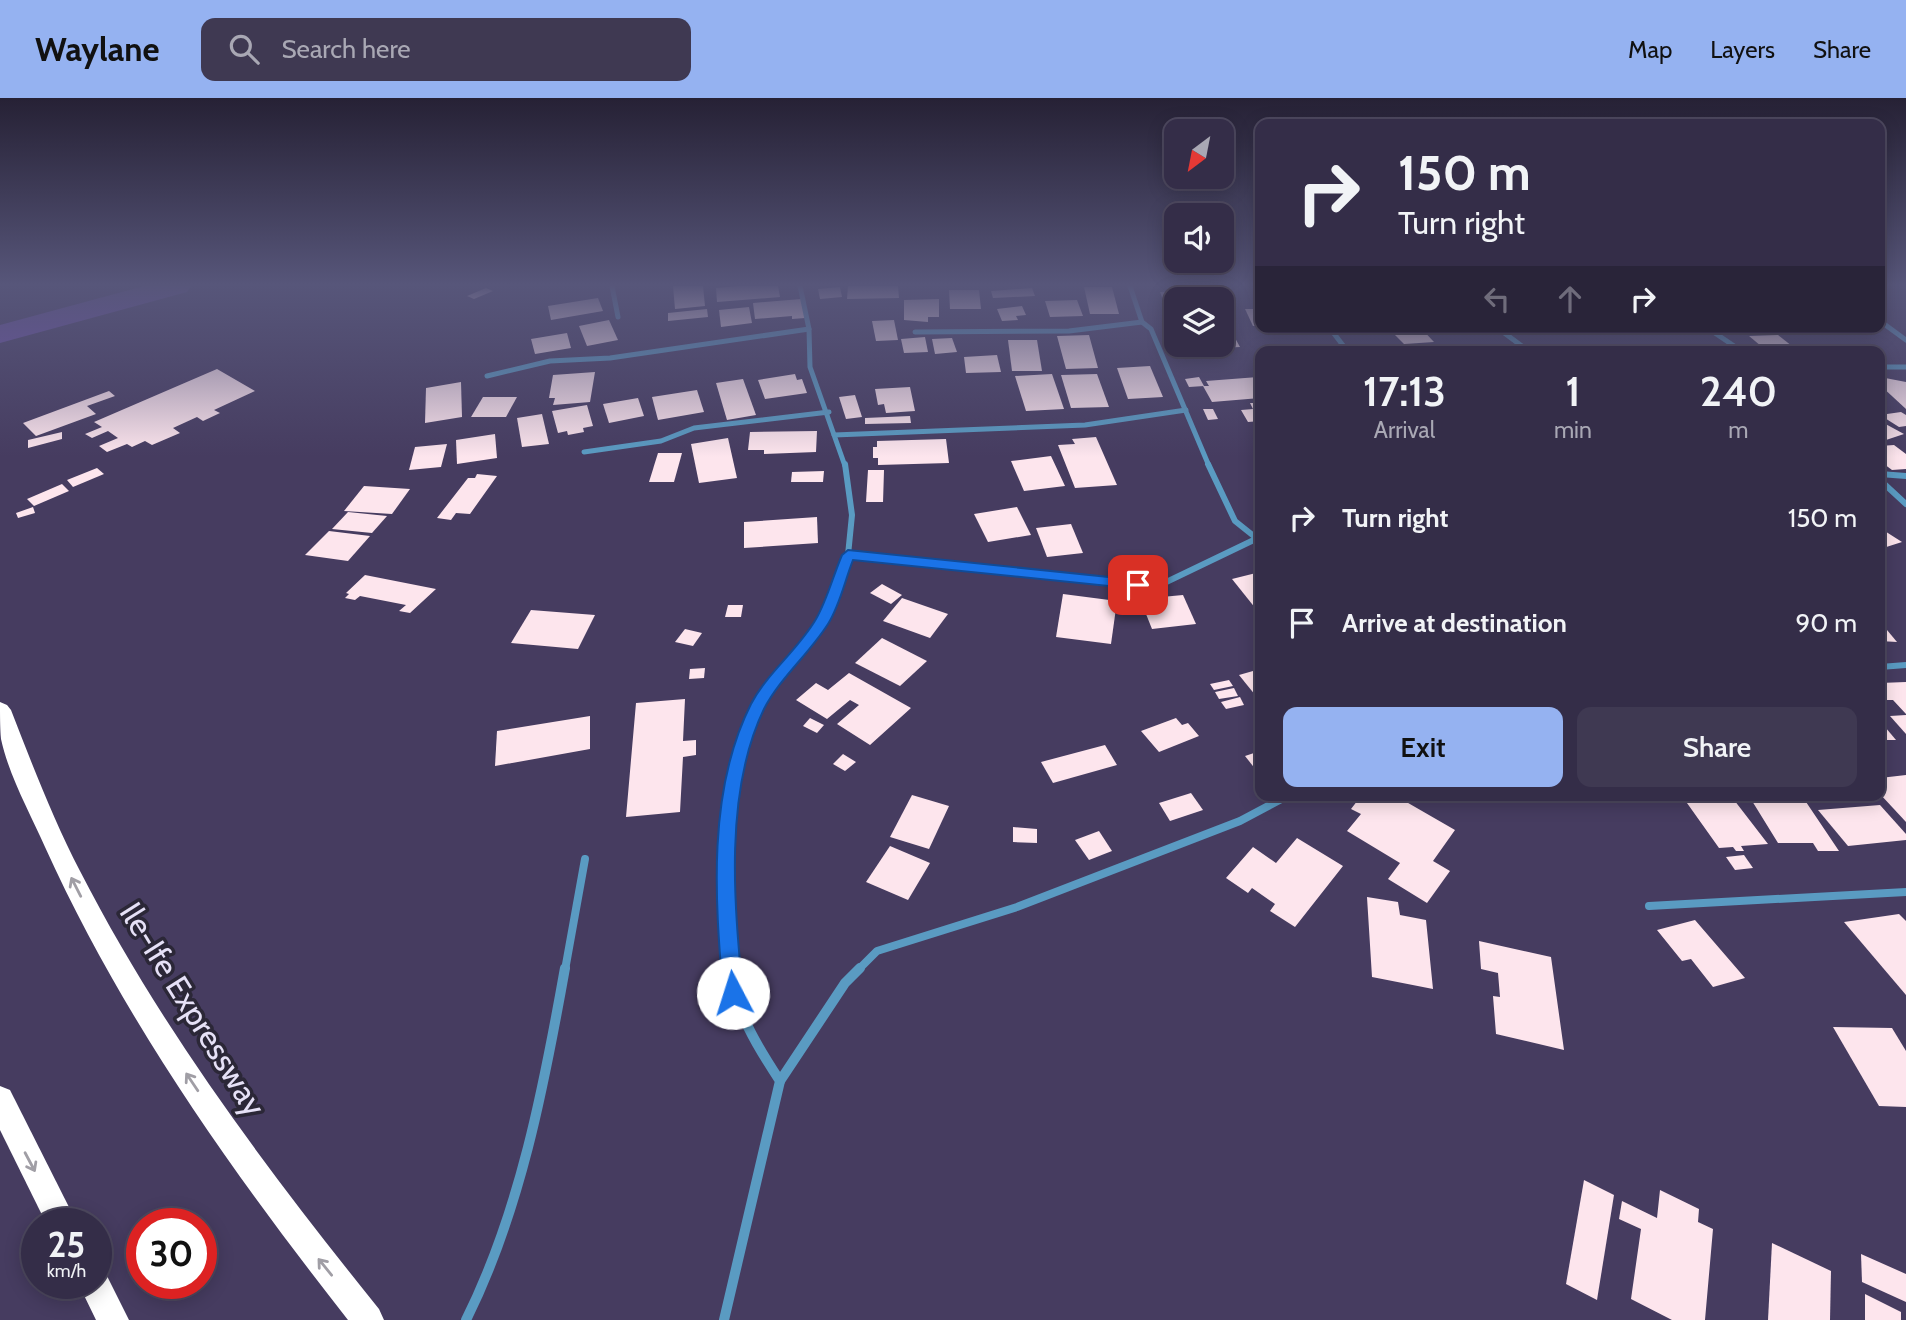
<!DOCTYPE html>
<html lang="en">
<head>
<meta charset="utf-8">
<style>
  body { margin:0; font-family:Cabin,sans-serif; background:#3f3952; color:#f1f3f6; height:100vh; display:flex; flex-direction:column; font-size:26px; white-space:nowrap }
  * { box-sizing:border-box; margin:0 }
  p { font-size:23px; color:#a9a8b4 }
  .icon { flex:none; width:38px; height:38px; fill:none; stroke:currentColor; stroke-width:2; stroke-linecap:round; stroke-linejoin:round }
  .map { position:relative; flex:1; overflow:hidden }
  .details { position:absolute; left:1255px; top:248px; width:630px; height:455px; display:flex; flex-direction:column; background:#342d48; border-radius:14px; box-shadow:0 4px 18px #0003,0 0 0 2px #4e4960 }
  .details>* { flex:none }
  .hud { position:absolute; left:1255px; top:21px; width:630px; height:214px; border-radius:14px; box-shadow:0 4px 18px #0003,0 0 0 2px #4e4960; background:#342d48; color:#f1f3f6; overflow:hidden }
  .needle { width:46px; rotate:212deg }
  .controls { position:absolute; left:1164px; top:21px; display:grid; gap:14px }
  .controls a { display:grid; place-items:center; width:70px; height:70px; border-radius:14px; background:#342d48; box-shadow:0 4px 18px #0003,0 0 0 2px #4e4960; font-size:35px }
  .speed { position:absolute; left:21px; top:1110px; display:flex; gap:14px; font-size:35px; font-weight:700; text-align:center }
  .speed>* { display:grid; place-content:center; width:91px; height:91px; border-radius:50%; background:#342d48; box-shadow:0 4px 18px #0003,0 0 0 2px #4e4960; line-height:1 }
  .speed small { font-size:18px; font-weight:400 }
  .speed .limit { border:10px solid #d22; background:#fff; color:#111 }
  .pin { position:absolute; display:grid; place-items:center; width:60px; height:60px; color:#fff; margin:-30px; border-radius:14px; box-shadow:0 4px 10px #0006 }
  .me { position:absolute; width:77px; margin:-38px; rotate:355deg; stroke-linejoin:round; filter:drop-shadow(0 0 5px #0008) }
  .turn { display:flex; align-items:center; gap:24px; height:147px; padding:0 28px; font-size:32px }
  .turn .icon { width:91px; height:91px; stroke-width:2.5 }
  .turn b { display:block; font-size:49px; line-height:60px }
  .lanes { display:flex; align-items:center; height:66px; padding:0 28px; background:#0003; justify-content:center; gap:35px; direction:ltr }
  .lanes .off { opacity:.35 }
  .eta { display:flex; justify-content:space-evenly; align-items:center; height:119px; text-align:center }
  .eta b { font-size:42px; font-weight:600; line-height:49px }
  .cta { display:flex; gap:14px; margin-top:auto; padding:14px 28px }
  .cta a { flex:1; height:80px; border-radius:14px; background:#95b2f1; color:#111; font-size:28px; font-weight:600; line-height:80px; text-align:center }
  .cta a+a { background:#3f3952; color:#f1f3f6 }
  ul { padding:0; list-style:none }
  li { display:flex; align-items:center; gap:21px; height:105px; padding:0 28px }
  li div { flex:1 }
  li b { display:block; font-size:26px }
  li em { font-style:normal }
  header { display:flex; align-items:center; gap:42px; box-sizing:border-box; height:98px; padding:0 35px; background:#95b2f1; color:#111 }
  header strong { font-size:33px }
  nav { display:flex; gap:38px; margin-inline-start:auto; font-size:24px }
  .search { width:490px; height:63px; background:#3f3952; display:flex; align-items:center; gap:18px; box-sizing:border-box; padding:0 24px; border-radius:14px; color:#a9a8b4; font-size:26px }
  .map>svg:first-child { display:block }
</style>
</head>
<body>
<header>
<strong>Waylane</strong>
<div class="search"><svg class="icon" aria-label="search" viewBox="0 0 24 24"><circle cx="10" cy="10" r="6"/><path d="M15 15l6 6"/></svg>Search here</div>
<nav><a>Map</a><a>Layers</a><a>Share</a></nav>
</header>
<div class="map">
<svg width="1906" height="1222" viewBox="0 0 1906 1222">
  <rect width="100%" height="100%" fill="#463c60"/>
  <g fill="none" stroke-linecap="round" stroke-linejoin="round">
    <!-- river -->
    <path fill="#7052ab" fill-rule="evenodd" d="M144 188H191L187 194 0 245V227Z"/>
  </g>
  <!-- building -->
  <g fill="#fde5ed">
    <path d="M673 188H703L705 208 675 211Z"/>
    <path d="M739 188H778L780 199 717 204 716 190Z"/>
    <path d="M848 188H898L899 200 847 201Z"/>
    <path d="M840 189 842 199 820 201 818 191Z"/>
    <path d="M1084 189H1112L1119 216H1090Z"/>
    <path d="M486 190 493 193 474 201 467 198Z"/>
    <path d="M1032 190 1035 198 993 200 991 193Z"/>
    <path d="M949 192H979L981 211H950Z"/>
    <path d="M1186 193 1190 201H1176V209H1166L1160 194Z"/>
    <path d="M598 200 603 213 551 222 548 208Z"/>
    <path d="M801 201 805 220 792 221V218L755 221 753 205Z"/>
    <path d="M939 201V219H928V224L904 222V202Z"/>
    <path d="M1077 202 1083 218 1050 219 1045 203Z"/>
    <path d="M1022 208 1026 217 1016 218 1018 222 1002 223 997 211Z"/>
    <path d="M749 209 752 225 721 229 719 212Z"/>
    <path d="M707 211 708 219 668 223V215Z"/>
    <path d="M1245 211H1260V227L1253 228Z"/>
    <path d="M609 222 618 242 587 248 579 228Z"/>
    <path d="M894 222 898 242 876 243 872 223Z"/>
    <path d="M1222 229H1229L1240 249 1199 251 1197 247H1222Z"/>
    <path d="M1420 229 1434 244 1404 246 1388 230Z"/>
    <path d="M1516 229H1562L1563 231 1524 236Z"/>
    <path d="M567 235 571 250 535 256 531 241Z"/>
    <path d="M1089 237 1098 270 1066 271 1057 238Z"/>
    <path d="M1778 237 1797 252 1767 253 1749 238Z"/>
    <path d="M925 239 928 254 904 255 901 241Z"/>
    <path d="M952 240 957 254 935 256 932 241Z"/>
    <path d="M1008 242H1037L1042 273H1012Z"/>
    <path d="M1193 249 1197 256 1173 257 1170 250Z"/>
    <path d="M1445 250 1448 254H1408V251Z"/>
    <path d="M1487 250 1489 254H1452L1450 251Z"/>
    <path d="M997 257 1001 274 966 275 964 259Z"/>
    <path d="M1150 268 1163 299 1128 301 1117 270Z"/>
    <path d="M217 271 255 293 214 312 220 315 203 323 197 319 173 330 180 335 152 347 145 343 132 349 127 346 107 354 99 348 118 340 108 333 92 340 85 336 102 329 94 324Z"/>
    <path d="M595 274 590 304 553 307 555 300H549L553 277Z"/>
    <path d="M795 276 797 282 802 281 807 295 765 301 758 282Z"/>
    <path d="M1052 276 1064 311 1026 313 1015 278Z"/>
    <path d="M1097 276 1109 309 1071 310 1061 277Z"/>
    <path d="M1199 279 1204 288 1189 289 1185 281Z"/>
    <path d="M1258 279 1260 300 1212 304 1203 288H1209L1206 283Z"/>
    <path d="M1880 279 1906 284V311L1880 287Z"/>
    <path d="M743 281 756 317 727 322 716 285Z"/>
    <path d="M461 284 462 319 425 325 426 290Z"/>
    <path d="M910 289 915 313 886 315 884 306 878 307 875 291Z"/>
    <path d="M697 292 704 314 658 322 652 299Z"/>
    <path d="M109 293 115 298 87 308 96 316 36 338 23 325Z"/>
    <path d="M855 297 862 319 846 321 839 299Z"/>
    <path d="M483 299H517L506 319H471Z"/>
    <path d="M638 300 644 318 609 325 603 306Z"/>
    <path d="M1250 305H1260V323L1248 324 1241 312 1253 311Z"/>
    <path d="M587 307 593 328 583 330 584 334 568 337 567 333 558 335 552 313Z"/>
    <path d="M1203 311H1213L1218 321 1208 322Z"/>
    <path d="M1901 314 1906 317V328L1899 329 1880 317Z"/>
    <path d="M542 316 549 346 522 349 517 320Z"/>
    <path d="M910 318 911 325 865 326V320Z"/>
    <path d="M1880 323 1904 336 1880 344Z"/>
    <path d="M817 333 816 354 764 356V352H748L750 334Z"/>
    <path d="M62 334V341L28 350V342Z"/>
    <path d="M495 336 497 360 457 366 456 342Z"/>
    <path d="M1096 339 1117 387 1075 390 1058 347 1075 346 1072 341Z"/>
    <path d="M728 340 737 380 699 385 691 346Z"/>
    <path d="M946 341 949 365 878 367V360H873V349H877V343Z"/>
    <path d="M447 346 441 369 409 372 415 349Z"/>
    <path d="M1894 347 1906 356V371L1892 372 1880 363V348Z"/>
    <path d="M658 355H682L674 384H649Z"/>
    <path d="M1051 358 1065 388 1024 393 1011 363Z"/>
    <path d="M97 370 104 376 73 389 67 382Z"/>
    <path d="M868 372H884L883 404H866Z"/>
    <path d="M824 373 823 384H791L792 374Z"/>
    <path d="M477 376 497 378 470 416 456 415 451 422 437 420 468 380H475Z"/>
    <path d="M62 386 69 393 34 408 27 401Z"/>
    <path d="M364 388 410 391 392 416 344 413Z"/>
    <path d="M33 409 35 415 18 420 16 415Z"/>
    <path d="M1017 409 1031 437 988 444 974 416Z"/>
    <path d="M348 414 387 418 372 435 332 431Z"/>
    <path d="M817 419 818 445 744 450V424Z"/>
    <path d="M1071 426 1083 455 1047 459 1036 430Z"/>
    <path d="M1880 430 1902 444 1880 451Z"/>
    <path d="M329 433 370 438 348 463 305 457Z"/>
    <path d="M1260 474V516L1232 481Z"/>
    <path d="M365 477 436 491 410 515 399 513 406 507 360 498 355 502 345 500 349 496 346 495Z"/>
    <path d="M882 486 902 497 891 506 870 495Z"/>
    <path d="M1063 496 1117 503 1111 546 1056 539Z"/>
    <path d="M1183 497 1196 526 1152 531 1140 501Z"/>
    <path d="M902 500 948 516 930 540 883 523Z"/>
    <path d="M728 507H743L741 519H725Z"/>
    <path d="M531 512 595 517 578 551 511 545Z"/>
    <path d="M1880 526H1882L1897 544 1880 543Z"/>
    <path d="M685 531 702 535 693 548 675 544Z"/>
    <path d="M882 540 927 563 900 588 855 565Z"/>
    <path d="M705 570 704 580 689 581 690 571Z"/>
    <path d="M1260 571V603L1239 577Z"/>
    <path d="M849 575 911 610 870 647 837 626 859 607 850 602 827 621 796 602 816 585 828 592Z"/>
    <path d="M1229 582 1233 588 1214 592 1210 586Z"/>
    <path d="M1906 584V616L1893 602H1880V585Z"/>
    <path d="M1234 590 1238 598 1219 601 1215 594Z"/>
    <path d="M1240 599 1244 607 1226 611 1221 604Z"/>
    <path d="M685 601 683 643 696 642V657L683 659 680 714 626 719 636 605Z"/>
    <path d="M1906 617V636L1890 618Z"/>
    <path d="M590 618V651L495 668 497 633Z"/>
    <path d="M810 620 824 627 817 635 803 628Z"/>
    <path d="M1176 620 1182 627 1188 625 1199 638 1159 654 1141 633Z"/>
    <path d="M1880 623 1896 642H1880Z"/>
    <path d="M1105 647 1117 667 1053 685 1041 664Z"/>
    <path d="M1260 653V677L1245 658Z"/>
    <path d="M843 656 856 664 845 673 833 666Z"/>
    <path d="M1906 677V724L1880 696V680Z"/>
    <path d="M1191 695 1203 712 1170 723 1159 705Z"/>
    <path d="M912 697 949 708 929 751 890 739Z"/>
    <path d="M1361 698H1396L1455 732 1433 763 1450 773 1427 805 1388 781 1400 765 1347 733 1361 716 1351 711Z"/>
    <path d="M1548 698H1598V700L1553 705Z"/>
    <path d="M1682 698H1731L1768 746 1741 748 1744 753H1736L1733 749 1719 750Z"/>
    <path d="M1749 698H1802L1839 753H1818L1813 745H1778Z"/>
    <path d="M1880 707 1906 736V742L1848 748 1818 712Z"/>
    <path d="M1013 729 1037 731V745L1013 744Z"/>
    <path d="M1099 733 1112 753 1089 762 1075 742Z"/>
    <path d="M1297 740 1343 768 1295 829 1270 813 1275 806 1252 790 1248 795 1226 780 1253 749 1276 765Z"/>
    <path d="M890 748 930 765 908 802 866 784Z"/>
    <path d="M1744 757 1753 770 1735 772 1726 759Z"/>
    <path d="M1367 799 1398 804 1400 817 1426 822 1433 891 1372 879Z"/>
    <path d="M1899 816 1906 823V897L1844 824Z"/>
    <path d="M1695 822 1745 880 1713 889 1691 861 1682 863 1657 832Z"/>
    <path d="M1479 843 1551 859 1564 952 1496 936 1493 898 1500 899 1498 875 1481 871Z"/>
    <path d="M1833 929 1892 930 1906 953V1009L1879 1008Z"/>
    <path d="M1584 1082 1614 1097 1597 1202 1566 1186Z"/>
    <path d="M1660 1092 1699 1111 1698 1124 1713 1131 1705 1222H1672L1631 1201 1641 1131 1619 1121 1622 1103 1657 1120Z"/>
    <path d="M1772 1145 1831 1173 1830 1222H1768Z"/>
    <path d="M1861 1156 1906 1176V1204L1862 1184Z"/>
    <path d="M1865 1196 1901 1214V1222H1865Z"/>
  </g>
  <g fill="none" stroke-linecap="round" stroke-linejoin="round">
    <!-- street-far3 -->
    <g stroke="#5a9bc2" stroke-width="5">
      <path d="M612 188 618 219"/>
      <path d="M800 188 809 231 810 269 845 368"/>
      <path d="M1130 188 1142 224 1151 231 1209 368"/>
      <path d="M1880 223 1906 242"/>
      <path d="M1329 229 1348 254"/>
      <path d="M1478 229 1503 234 1530 254"/>
      <path d="M1706 229 1743 254"/>
      <path d="M915 234 1069 233 1142 224"/>
      <path d="M1880 269H1906"/>
      <path d="M487 278 550 263 610 260 809 231"/>
      <path d="M834 337 1085 327 1186 312"/>
      <path d="M584 354 661 343 694 330 829 314"/>
    </g>
    <!-- street-far2 -->
    <g stroke="#5a9bc2" stroke-width="6">
      <path d="M1208 366 1235 423 1255 439"/>
      <path d="M1880 376 1906 378"/>
      <path d="M1880 382 1906 406"/>
      <path d="M848 457 1158 488 1260 439"/>
      <path d="M1880 569 1906 567"/>
      <path d="M769 592 822 523 848 457 852 417 845 366"/>
    </g>
    <!-- street-far1 -->
    <g stroke="#5a9bc2" stroke-width="8">
      <path d="M1649 808 1906 794"/>
      <path d="M565 872 585 761"/>
      <path d="M731 872C723 791 719 657 771 590"/>
      <path d="M858 872 877 853 1017 809 1240 723 1287 698"/>
    </g>
    <!-- street -->
    <g stroke="#5a9bc2" stroke-width="10">
      <path d="M780 983 845 885 860 870"/>
      <path d="M466 1222C520 1114 544 988 565 870"/>
      <path d="M724 1222 780 983C757 948 735 913 731 870"/>
    </g>
    <!-- highway -->
    <g fill="#fff" fill-rule="evenodd">
      <path d="M0 604 7 607 11 612C32 666 53 721 80 773 161 931 268 1073 379 1211L384 1222H348C232 1074 123 921 45 749 30 715 9 678 1 641 0 630 0 616 0 604Z"/>
      <path d="M0 988 10 992 77 1125H46L0 1032Z"/>
      <path d="M96 1170 105 1174 129 1222H96L78 1185H96Z"/>
    </g>
  </g>
  <!-- one-way arrows -->
  <defs><path id="oneway-shaft" d="M-6 0H5M1.5-3L5.5 0L1.5 3" fill="none" stroke-width="1.6" stroke-linecap="round" stroke-linejoin="round" transform="scale(1.75)"/></defs>
  <g stroke="#a09ea5">
    <use href="#oneway-shaft" transform="translate(76 789) rotate(-117)"/>
    <use href="#oneway-shaft" transform="translate(192 984) rotate(-124)"/>
    <use href="#oneway-shaft" transform="translate(30 1064) rotate(62)"/>
    <use href="#oneway-shaft" transform="translate(325 1169) rotate(-129)"/>
  </g>
  <!-- sky -->
  <linearGradient id="sky" x2="0" y2="1"><stop stop-color="#262135"/><stop offset="0.52" stop-color="#57567a"/><stop offset="1" stop-color="#57567a" stop-opacity="0"/></linearGradient>
  <rect width="1906" height="359" fill="url(#sky)"/>
  <!-- route -->
  <path fill="#1a73e8" stroke="#114b97" stroke-width="2" d="M848 452 1138 482 1145 487 1138 491 853 462C845 482 840 507 828 526 809 556 780 580 764 611 724 694 734 806 743 895L740 902 733 904 726 902 723 895C715 801 707 693 751 606 767 575 798 552 816 521 827 502 833 478 842 457Z"/>
  <g text-anchor="middle" dominant-baseline="central" stroke-width="7" stroke-linejoin="round" paint-order="stroke">
    <!-- near-street labels -->
    <g font-size="32" fill="#e6e1f7" stroke="#2b2737">
      <text transform="translate(193 911) rotate(58)">Ile-Ife Expressway</text>
    </g>
  </g>
</svg>
<div class="controls">
<a><svg class="needle" viewBox="-14 -14 28 28"><path d="M0-13l5 13h-10z" fill="#e53935"/><path d="M0 13l5-13h-10z" fill="#a9a8b4"/></svg></a>
<a><svg class="icon" aria-label="sound" viewBox="0 0 24 24"><path d="M4 9h4l5-4v14l-5-4H4zM17 9q2 3 0 6"/></svg></a>
<a><svg class="icon" aria-label="layers" viewBox="0 0 24 24"><path d="M12 4l9 5-9 5-9-5zM3 14l9 5 9-5"/></svg></a>
</div>
<div class="speed"><div>25<small>km/h</small></div><div class="limit">30</div></div>
<div class="pin" style="left:1138px;top:487px;background:#d93025"><svg class="icon" aria-label="arrive" viewBox="0 0 24 24"><path d="M6 21V4h12l-3 4 3 4H6"/></svg></div>
<svg class="me" style="left:733px;top:895px" viewBox="-20 -20 40 40"><circle r="19" fill="#fff"/><path d="M0-13L10 11 0 6-10 11z" fill="#1a73e8"/></svg>
<div class="hud">
<div class="turn"><svg class="icon" aria-label="right" viewBox="0 0 24 24"><path d="M7 20v-9h11M14 6l5 5-5 5"/></svg><div><b>150 m</b>Turn right</div></div>
<div class="lanes"><svg class="icon off" aria-label="left" viewBox="0 0 24 24"><path d="M17 20v-9H6M10 6l-5 5 5 5"/></svg><svg class="icon off" aria-label="ahead" viewBox="0 0 24 24"><path d="M12 20V5M6 11l6-6 6 6"/></svg><svg class="icon" aria-label="right" viewBox="0 0 24 24"><path d="M7 20v-9h11M14 6l5 5-5 5"/></svg></div>
</div>
<section class="details">
<div class="eta">
<div><b>17:13</b><p>Arrival</p></div>
<div><b>1</b><p>min</p></div>
<div><b>240</b><p>m</p></div>
</div>
<ul>
<li><svg class="icon" aria-label="right" viewBox="0 0 24 24"><path d="M7 20v-9h11M14 6l5 5-5 5"/></svg><div><b>Turn right</b></div><em>150 m</em></li>
<li><svg class="icon" aria-label="arrive" viewBox="0 0 24 24"><path d="M6 21V4h12l-3 4 3 4H6"/></svg><div><b>Arrive at destination</b></div><em>90 m</em></li>
</ul>
<div class="cta"><a>Exit</a><a>Share</a></div>
</section>
</div>
</body>
</html>
